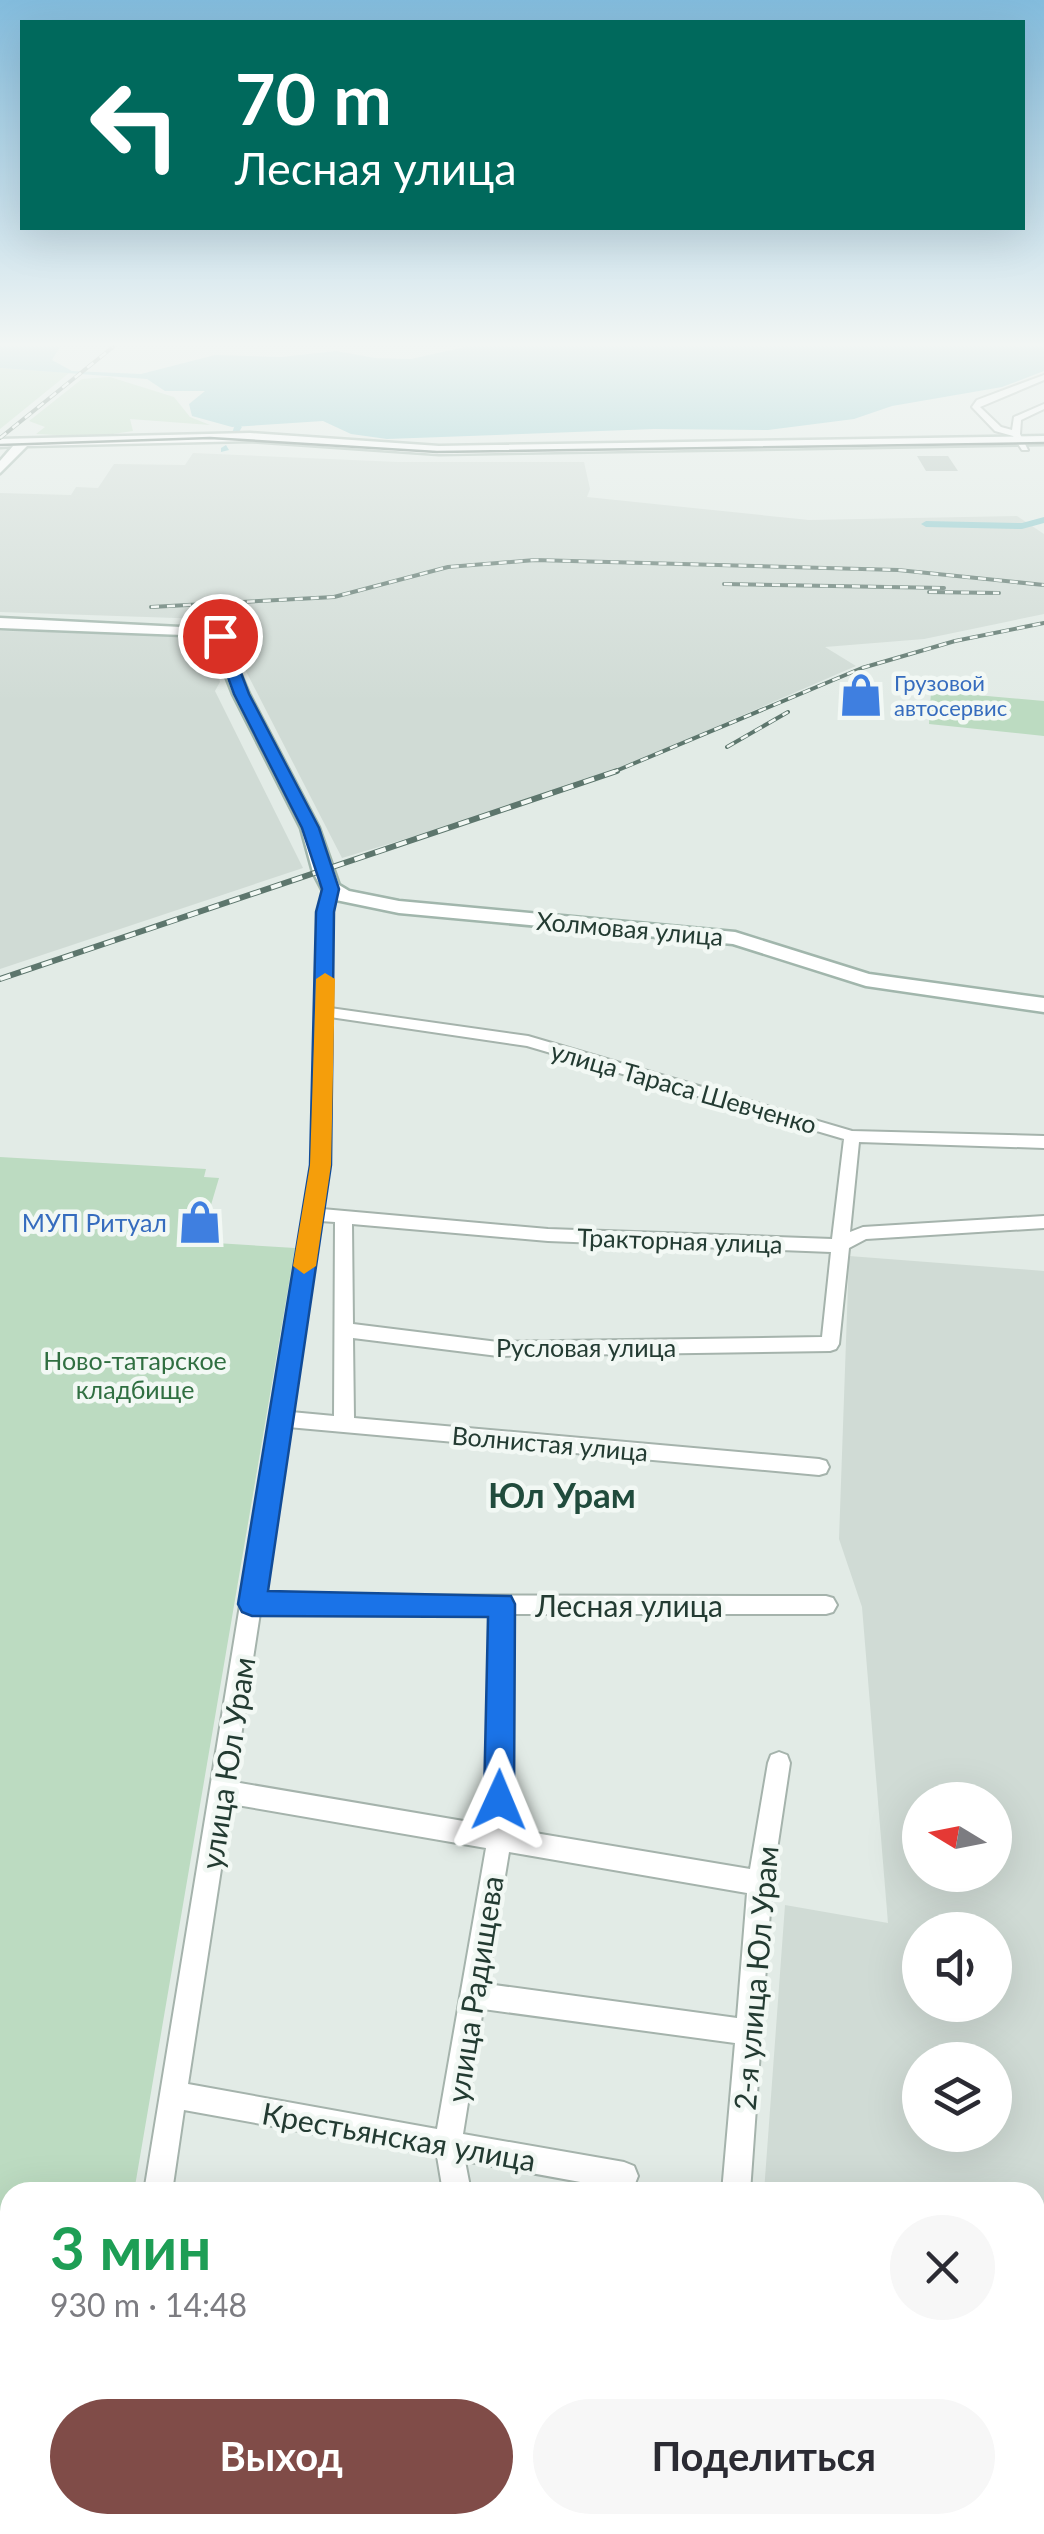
<!DOCTYPE html>
<html lang="ru">
<head>
<meta charset="utf-8">
<style>
  body { margin:0; font-family:Lato,sans-serif; background:#f7f7f7; color:#2b2b33; height:100vh; display:flex; flex-direction:column; font-size:38px; white-space:nowrap }
  * { box-sizing:border-box; margin:0 }
  p { font-size:32px; color:#7c7c81 }
  .icon { flex:none; width:55px; height:55px; fill:none; stroke:currentColor; stroke-width:2; stroke-linecap:round; stroke-linejoin:round }
  .map { position:relative; flex:1; overflow:hidden }
  .drawer { position:absolute; left:0px; top:2182px; width:1045px; height:352px; display:flex; flex-direction:column; background:#fff; border-radius:30px 30px 0 0; box-shadow:0 10px 40px #0002 }
  .drawer>* { flex:none }
  .hud { position:absolute; left:20px; top:20px; width:1005px; height:210px; border-radius:0px; box-shadow:0 10px 40px #0002; background:#00695c; color:#fff; overflow:hidden }
  .needle { width:65px; rotate:280deg }
  .buttons { position:absolute; left:902px; top:1782px; display:grid; gap:20px }
  .buttons a { display:grid; place-items:center; width:110px; height:110px; border-radius:50%; background:#fff; box-shadow:0 10px 40px #0002; font-size:50px }
  .pin { position:absolute; display:grid; place-items:center; width:85px; height:85px; color:#fff; margin:-42px; border:5px solid #fff; border-radius:50%; box-shadow:0 2px 10px #0007 }
  .me { position:absolute; width:110px; margin:-55px; rotate:1deg; stroke-linejoin:round; filter:drop-shadow(0 0 8px #0008) }
  .turn { display:flex; align-items:center; gap:35px; height:210px; padding:0 50px; font-size:45px }
  .turn .icon { width:130px; height:130px; stroke-width:2.5 }
  .turn b { display:block; font-size:70px; line-height:85px }
  .round { display:grid; place-items:center; flex:none; width:105px; height:105px; border-radius:52px; background:#f7f7f7 }
  .head { display:flex; align-items:center; justify-content:space-between; height:170px; padding:0 50px }
  h1 { font-size:60px; font-weight:700; line-height:75px; color:#1e9e55 }
  .action { display:flex; gap:20px; margin-top:auto; padding:20px 50px }
  .action a { flex:1; height:115px; border-radius:60px; background:#804c48; color:#fff; font-size:40px; font-weight:700; line-height:115px; text-align:center }
  .action a+a { background:#f7f7f7; color:#2b2b33 }
  .map>svg:first-child { display:block }
</style>
</head>
<body>
<div class="map">
<svg width="1044" height="2534" viewBox="0 0 1044 2534">
  <rect width="100%" height="100%" fill="#e2ebe6"/>
  <!-- built -->
  <g fill="#d0dbd5" fill-rule="evenodd">
    <path d="M193 453 398 462H584L590 489 587 497 809 520 1017 516 1044 534V614L924 639 825 647 856 666 637 761 532 801 342 858 233 646 251 636 260 621 0 612V493L71 495 76 487 98 488 114 464 185 465Z"/>
    <path d="M0 631 207 634 220 682 215 691 303 868 0 969Z"/>
    <path d="M849 1256 1044 1271V2534L987 2525H1035V2192H764L785 1905 888 1923 862 1607 839 1539ZM920 1800H995V1875H920ZM995 1930V2005H920V1930ZM920 2060H995V2135H920Z"/>
  </g>
  <!-- green -->
  <g fill="#bcdbc1">
    <path d="M0 368 69 373 0 429Z"/>
    <path d="M110 377 174 397 190 417 210 425 130 419 133 431 93 437 36 434 45 427 29 421 82 379Z"/>
    <path d="M931 691 1044 701V736L929 724Z"/>
    <path d="M0 1157 206 1169 204 1177 219 1178 200 1242 295 1248 134 2192H10V2525H80L78 2534H0Z"/>
  </g>
  <!-- water -->
  <path fill="#8dc9cc" d="M0 347H60L52 360 72 371 141 374 215 355 282 357 336 351 375 358 411 359 465 347H1044V371L1002 387 892 406 854 419 768 430 654 429 387 439 351 434 323 421 232 427 192 416 189 404 205 391H165L147 379 0 368Z"/>
  <g fill="none" stroke-linecap="round" stroke-linejoin="round">
    <!-- canal -->
    <g fill="#8dc9cc" fill-rule="evenodd">
      <path d="M238 424 242 427 239 432 232 434 234 427Z"/>
      <path d="M226 445 229 450 221 452V448Z"/>
      <path d="M1044 517V523L1022 529 926 527 921 524 926 521 1022 523Z"/>
    </g>
  </g>
  <!-- building -->
  <path fill="#bac8c1" d="M917 456H948L958 471H926Z"/>
  <g fill="none" stroke-linecap="round" stroke-linejoin="round">
    <!-- street casing -->
    <g stroke="#a5b3ac" stroke-width="4">
      <g id="street">
        <path d="M1044 375V380L980 407 1001 427 1012 430 1014 417 1044 404V409L1021 420 1020 434 1028 450H1022L1013 436 995 431 972 407 977 400Z"/>
        <path d="M331 885 338 889 332 912 330 1008 528 1036 852 1131 1044 1136V1148L859 1142 850 1232 863 1227 1044 1216V1228L866 1239 849 1248 839 1344 836 1349 830 1351 498 1356 353 1338 354 1418 819 1459 826 1461 829 1467 826 1473 819 1475 288 1427 263 1595 826 1596 833 1598 837 1605 833 1612 826 1614H512L511 1829 750 1869 768 1763 771 1755 779 1752 787 1755 790 1763 772 1883 750 2192H722L735 2043 483 2009 463 2134 624 2162 634 2166 638 2176 634 2186 624 2190 465 2161 471 2192H443L437 2156 184 2110 172 2192H144L312 1165 318 912 324 889ZM330 1017 527 1046 844 1139 832 1239 548 1229 322 1209 328 1165ZM320 1221 335 1222 334 1416 291 1412ZM352 1224 548 1241 831 1252 822 1337 498 1342 353 1324ZM260 1613 491 1614 487 1825 234 1782ZM231 1804 486 1848 437 2129 188 2084ZM509 1852 747 1893 737 2018 487 1984Z"/>
        <path d="M86 2525H116V2534H84Z"/>
        <path d="M693 2525H723L722 2534H690Z"/>
      </g>
    </g>
    <!-- secondary casing -->
    <g stroke="#a1b6ac" stroke-width="5">
      <g id="secondary">
        <path d="M250 433 439 446 1044 436V444L439 454 250 441 27 446 0 473V461L13 446 0 447V439Z"/>
        <path d="M0 618 221 629 249 694 319 828 339 885 349 891 399 901 735 932 869 974 1044 998V1012L866 986 733 944 399 913 336 900 324 893 313 872 301 828 233 694 210 636 0 628Z"/>
      </g>
    </g>
    <!-- street -->
    <use href="#street" fill="#fff" fill-rule="evenodd"/>
    <!-- secondary -->
    <use href="#secondary" fill="#fff" fill-rule="evenodd"/>
    <!-- tram -->
    <path stroke="#5d766d" stroke-width="2.5" d="M0 445 210 438 437 452 1044 443"/>
    <!-- rail-far1 casing -->
    <g stroke="#5d766d" stroke-width="4">
      <g id="rail-far1">
        <path d="M0 438 113 347"/>
        <path d="M724 584 944 588"/>
        <path d="M929 592 999 593"/>
        <path d="M151 607 334 597 448 567 535 560 898 570 1044 585"/>
        <path d="M727 747 788 712"/>
        <path d="M611 773 862 668 955 641 1044 623"/>
      </g>
    </g>
    <!-- rail casing -->
    <g stroke="#5d766d" stroke-width="6">
      <path id="rail" d="M0 979 617 771"/>
    </g>
    <!-- rail-far1 -->
    <use href="#rail-far1" stroke="#f2f8f4" stroke-width="2.5" stroke-dasharray="8" stroke-linecap="butt"/>
    <!-- rail -->
    <use href="#rail" stroke="#f2f8f4" stroke-width="4" stroke-dasharray="11" stroke-linecap="butt"/>
  </g>
  <!-- sky -->
  <linearGradient id="sky" x2="0" y2="1"><stop stop-color="#83bcdd"/><stop offset="0.49" stop-color="#f2f6f4"/><stop offset="1" stop-color="#f2f6f4" stop-opacity="0"/></linearGradient>
  <rect width="1044" height="702" fill="url(#sky)"/>
  <!-- route -->
  <path fill="#1a73e8" stroke="#114b97" stroke-width="2.5" d="M220 632 227 636 249 694 319 828 339 889 334 912 331 1165 268 1591 511 1596 515 1604 514 1800 510 1810 499 1814 488 1810 484 1800 488 1617 252 1616 242 1612 238 1604 310 1165 316 912 322 889 302 828 234 694 213 636Z"/>
  <!-- slow -->
  <path fill="#f59e0b" d="M325 973 335 979 331 1165 316 1266 304 1274 293 1266 310 1165 316 979Z"/>
  <!-- icons -->
  <defs>
    <g id="shop-bare" transform="scale(3.45)"><path d="M-5-2.5h2.3a2.7 3.5 0 0 1 5.4 0H5L5.5 6h-11ZM-1.5-2.5h3a1.5 2.3 0 0 0-3 0Z" fill="#3f7fe0" stroke="#f2f8f4" stroke-width="2.5" paint-order="stroke"/></g>
  </defs>
  <g fill-rule="evenodd">
    <use href="#shop-bare" x="861" y="695"/>
    <use href="#shop-bare" x="200" y="1222"/>
  </g>
  <g text-anchor="middle" dominant-baseline="central" stroke-width="9" stroke-linejoin="round" paint-order="stroke">
    <!-- far-shop labels -->
    <g font-size="22" fill="#366cbe" stroke="#f2f8f4" text-anchor="start">
      <text x="894" y="682">Грузовой<tspan x="894" dy="25">автосервис</tspan></text>
    </g>
    <!-- street labels -->
    <g font-size="25" fill="#233b32" stroke="#f2f8f4">
      <text transform="translate(630 928) rotate(5)">Холмовая улица</text>
      <text transform="translate(684 1087) rotate(16)">улица Тараса Шевченко</text>
      <text transform="translate(680 1240) rotate(2)">Тракторная улица</text>
      <text x="586" y="1347">Русловая улица</text>
      <text transform="translate(550 1443) rotate(5)">Волнистая улица</text>
    </g>
    <!-- shop labels -->
    <g font-size="25" fill="#366cbe" stroke="#f2f8f4" text-anchor="end">
      <text x="167" y="1222">МУП Ритуал</text>
    </g>
    <!-- park labels -->
    <g font-size="25" fill="#306f41" stroke="#f2f8f4">
      <text x="135" y="1360">Ново-татарское<tspan x="135" dy="29">кладбище</tspan></text>
    </g>
    <!-- near-street labels -->
    <g font-size="30" fill="#233b32" stroke="#f2f8f4">
      <text x="629" y="1605">Лесная улица</text>
      <text transform="translate(227 1763) rotate(-81)">улица Юл Урам</text>
      <text transform="translate(755 1978) rotate(-85)">2-я улица Юл Урам</text>
      <text transform="translate(474 1989) rotate(-81)">улица Радищева</text>
      <text transform="translate(399 2136) rotate(10)">Крестьянская улица</text>
    </g>
    <!-- district labels -->
    <g font-size="35" font-weight="bold" fill="#204b3c" stroke="#f2f8f4">
      <text x="562" y="1494">Юл Урам</text>
    </g>
  </g>
</svg>
<div class="buttons">
<a><svg class="needle" viewBox="-14 -14 28 28"><path d="M0-13l5 13h-10z" fill="#e53935"/><path d="M0 13l5-13h-10z" fill="#7c7c81"/></svg></a>
<a><svg class="icon" aria-label="sound" viewBox="0 0 24 24"><path d="M4 9h4l5-4v14l-5-4H4zM17 9q2 3 0 6"/></svg></a>
<a><svg class="icon" aria-label="layers" viewBox="0 0 24 24"><path d="M12 4l9 5-9 5-9-5zM3 14l9 5 9-5"/></svg></a>
</div>
<div class="pin" style="left:220px;top:636px;background:#d93025"><svg class="icon" aria-label="arrive" viewBox="0 0 24 24"><path d="M6 21V4h12l-3 4 3 4H6"/></svg></div>
<svg class="me" style="left:499px;top:1800px" viewBox="-20 -20 40 40"><path d="M0-17L14 15 0 8-14 15z" fill="#1a73e8" stroke="#fff" stroke-width="4"/></svg>
<div class="hud">
<div class="turn"><svg class="icon" aria-label="left" viewBox="0 0 24 24"><path d="M17 20v-9H6M10 6l-5 5 5 5"/></svg><div><b>70 m</b>Лесная улица</div></div>
</div>
<section class="drawer">
<div class="head"><div><h1>3 мин</h1><p>930 m · 14:48</p></div><a class="round"><svg class="icon" aria-label="close" viewBox="0 0 24 24"><path d="M6 6l12 12M18 6L6 18"/></svg></a></div>
<div class="action"><a>Выход</a><a>Поделиться</a></div>
</section>
</div>
</body>
</html>
